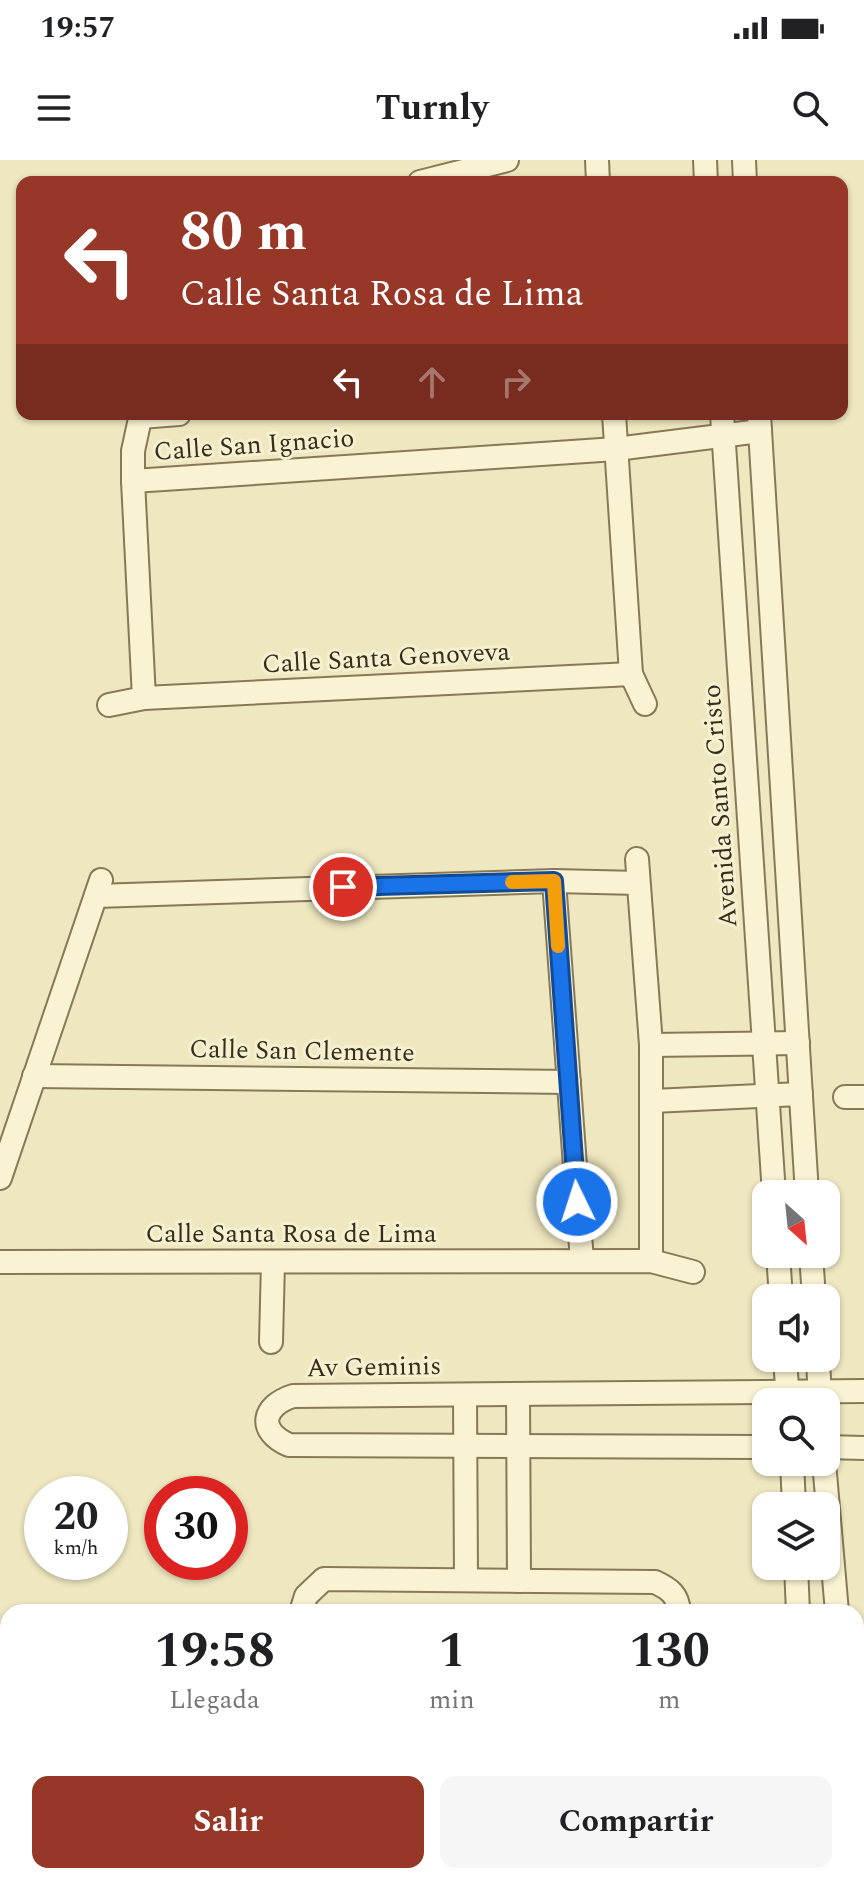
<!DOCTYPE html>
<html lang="es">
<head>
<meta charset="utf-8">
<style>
  body { margin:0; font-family:Spectral,serif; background:#f6f6f6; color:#202124; height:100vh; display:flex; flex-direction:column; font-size:30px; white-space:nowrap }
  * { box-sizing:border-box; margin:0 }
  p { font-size:26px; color:#757577 }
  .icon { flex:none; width:44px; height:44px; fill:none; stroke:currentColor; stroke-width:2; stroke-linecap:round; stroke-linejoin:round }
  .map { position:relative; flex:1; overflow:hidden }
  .drawer { position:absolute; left:0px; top:1444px; width:864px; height:280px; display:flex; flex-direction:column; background:#fff; border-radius:24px 24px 0 0; box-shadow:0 2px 6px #0004 }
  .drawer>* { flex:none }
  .hud { position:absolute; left:16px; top:16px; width:832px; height:244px; border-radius:16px; box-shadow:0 2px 6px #0004; background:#963727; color:#fff; overflow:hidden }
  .needle { width:52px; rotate:153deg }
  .tools { position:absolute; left:752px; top:1020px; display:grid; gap:16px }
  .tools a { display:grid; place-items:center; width:88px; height:88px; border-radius:16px; background:#fff; box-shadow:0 2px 6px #0004; font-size:40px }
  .speed { position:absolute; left:24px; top:1316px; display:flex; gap:16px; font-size:40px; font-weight:700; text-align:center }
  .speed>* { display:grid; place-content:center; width:104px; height:104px; border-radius:50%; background:#fff; box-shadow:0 2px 6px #0004; line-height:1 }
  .speed small { font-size:20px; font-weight:400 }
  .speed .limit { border:12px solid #d22; background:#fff; color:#111 }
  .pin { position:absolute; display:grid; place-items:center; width:68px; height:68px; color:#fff; margin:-34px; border:4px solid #fff; border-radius:50%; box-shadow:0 2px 8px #0007 }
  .me { position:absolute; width:88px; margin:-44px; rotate:356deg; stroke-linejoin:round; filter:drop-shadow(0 0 6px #0008) }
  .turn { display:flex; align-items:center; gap:28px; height:168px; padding:0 32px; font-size:36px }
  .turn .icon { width:104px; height:104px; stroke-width:2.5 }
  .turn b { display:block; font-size:56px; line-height:68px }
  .lanes { display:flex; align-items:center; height:76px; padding:0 32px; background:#0003; justify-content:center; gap:40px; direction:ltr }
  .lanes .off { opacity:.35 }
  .eta { display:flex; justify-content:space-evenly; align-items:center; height:136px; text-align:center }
  .eta b { font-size:48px; font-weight:700; line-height:56px }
  .action { display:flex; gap:16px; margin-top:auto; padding:16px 32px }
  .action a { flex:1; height:92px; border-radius:16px; background:#963727; color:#fff; font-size:32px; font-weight:700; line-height:92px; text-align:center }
  .action a+a { background:#f6f6f6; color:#202124 }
  .status { display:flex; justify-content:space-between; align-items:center; height:56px; padding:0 40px; background:#fff; direction:ltr }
  .status svg { height:22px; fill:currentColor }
  header { display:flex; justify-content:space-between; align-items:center; height:104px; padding:0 32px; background:#fff; font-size:36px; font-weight:700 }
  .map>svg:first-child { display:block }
</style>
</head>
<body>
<div class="status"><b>19:57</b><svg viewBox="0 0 49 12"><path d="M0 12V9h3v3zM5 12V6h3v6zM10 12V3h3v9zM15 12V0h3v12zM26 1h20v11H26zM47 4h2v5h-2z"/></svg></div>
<header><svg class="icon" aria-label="menu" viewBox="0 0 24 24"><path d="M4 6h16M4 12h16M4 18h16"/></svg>Turnly<svg class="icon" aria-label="search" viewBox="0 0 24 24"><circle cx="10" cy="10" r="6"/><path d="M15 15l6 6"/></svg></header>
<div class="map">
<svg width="864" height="1724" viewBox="0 0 864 1724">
  <rect width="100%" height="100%" fill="#eee7c0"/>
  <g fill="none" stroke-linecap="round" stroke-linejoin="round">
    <!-- minor casing -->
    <g stroke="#877858" stroke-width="26">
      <g id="minor">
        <path d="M597 0 598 22"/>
        <path d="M705 0 706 22"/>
        <path d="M744 0 745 22"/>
        <path d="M420 22 507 0"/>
        <path d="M141 254 133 291V321L144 538"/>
        <path d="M614 254 631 514 645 544"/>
        <path d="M722 254 774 1034"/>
        <path d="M759 254 807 1034"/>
        <path d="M140 257 179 254"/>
        <path d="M133 321 616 289 760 271"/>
        <path d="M109 545 144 538 631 514"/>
        <path d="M637 699 651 885V1101"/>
        <path d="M554 721 582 1101"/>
        <path d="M96 736 554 721 638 723"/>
        <path d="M651 885 798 883"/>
        <path d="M34 916 569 922"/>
        <path d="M845 937H864"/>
        <path d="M653 941 801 934"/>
        <path d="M0 1018 101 720"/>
        <path d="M778 1094 781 1138"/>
        <path d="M811 1094 814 1138"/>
        <path d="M0 1102 651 1101 693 1112"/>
        <path d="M271 1182 273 1102"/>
        <path d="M785 1198 788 1242"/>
        <path d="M818 1198 820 1242"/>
        <path d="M518 1234 519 1421"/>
        <path d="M465 1235 466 1420"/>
        <path d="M766 1287 289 1285C257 1271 262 1246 293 1236L864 1231"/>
        <path d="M826 1287 864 1288"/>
        <path d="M792 1302 794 1346"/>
        <path d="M824 1302 837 1452"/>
        <path d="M796 1406 798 1452"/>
        <path d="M301 1452 306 1436 324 1419 655 1422C670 1429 678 1435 679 1452"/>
        <path d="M856 1615 864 1617"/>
        <path d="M856 1669 861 1724"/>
        <path d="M809 1716 810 1724"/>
      </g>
    </g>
    <!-- minor -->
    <use href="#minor" stroke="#f9f3d3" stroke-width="22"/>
  </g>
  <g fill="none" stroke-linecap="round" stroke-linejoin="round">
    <!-- route casing -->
    <g stroke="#114b97" stroke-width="20">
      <path id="route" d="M343 727 554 721 577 1042"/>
    </g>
    <!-- route -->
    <use href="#route" stroke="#1a73e8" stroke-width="14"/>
    <!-- slow -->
    <path stroke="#f59e0b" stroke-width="14" d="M512 722 554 721 558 786"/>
  </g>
  <g text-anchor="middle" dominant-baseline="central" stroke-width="6" stroke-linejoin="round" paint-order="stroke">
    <!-- street labels -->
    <g font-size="26" fill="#362d1c" stroke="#f5f0cf">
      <text transform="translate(254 285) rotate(-4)">Calle San Ignacio</text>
      <text transform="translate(386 498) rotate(-3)">Calle Santa Genoveva</text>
      <text transform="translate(720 646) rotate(-94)">Avenida Santo Cristo</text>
      <text transform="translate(302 891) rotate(1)">Calle San Clemente</text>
      <text x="291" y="1074">Calle Santa Rosa de Lima</text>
      <text transform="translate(374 1207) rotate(-1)">Av Geminis</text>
    </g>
  </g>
</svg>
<div class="tools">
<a><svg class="needle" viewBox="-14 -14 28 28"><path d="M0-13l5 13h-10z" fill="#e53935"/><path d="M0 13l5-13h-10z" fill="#757577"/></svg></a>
<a><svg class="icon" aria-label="sound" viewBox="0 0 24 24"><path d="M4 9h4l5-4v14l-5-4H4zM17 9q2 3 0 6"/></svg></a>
<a><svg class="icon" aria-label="search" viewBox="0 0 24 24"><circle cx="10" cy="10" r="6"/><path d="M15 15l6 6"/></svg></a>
<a><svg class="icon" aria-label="layers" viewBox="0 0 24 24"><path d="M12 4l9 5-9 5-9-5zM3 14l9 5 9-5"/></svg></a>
</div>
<div class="speed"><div>20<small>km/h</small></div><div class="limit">30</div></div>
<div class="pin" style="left:343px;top:727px;background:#d93025"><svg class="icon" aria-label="arrive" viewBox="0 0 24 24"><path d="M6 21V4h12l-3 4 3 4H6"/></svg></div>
<svg class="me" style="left:577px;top:1042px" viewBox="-20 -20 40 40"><circle r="17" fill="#1a73e8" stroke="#fff" stroke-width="3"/><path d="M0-11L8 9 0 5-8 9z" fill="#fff"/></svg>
<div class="hud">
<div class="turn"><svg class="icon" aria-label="left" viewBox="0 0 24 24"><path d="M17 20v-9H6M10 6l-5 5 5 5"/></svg><div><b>80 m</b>Calle Santa Rosa de Lima</div></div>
<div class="lanes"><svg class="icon" aria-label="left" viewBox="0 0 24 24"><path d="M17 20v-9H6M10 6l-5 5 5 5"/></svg><svg class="icon off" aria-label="ahead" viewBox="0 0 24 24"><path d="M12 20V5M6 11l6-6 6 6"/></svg><svg class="icon off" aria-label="right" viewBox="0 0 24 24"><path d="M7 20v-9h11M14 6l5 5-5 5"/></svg></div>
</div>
<section class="drawer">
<div class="eta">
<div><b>19:58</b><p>Llegada</p></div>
<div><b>1</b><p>min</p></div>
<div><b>130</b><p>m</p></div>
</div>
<div class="action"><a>Salir</a><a>Compartir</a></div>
</section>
</div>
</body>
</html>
